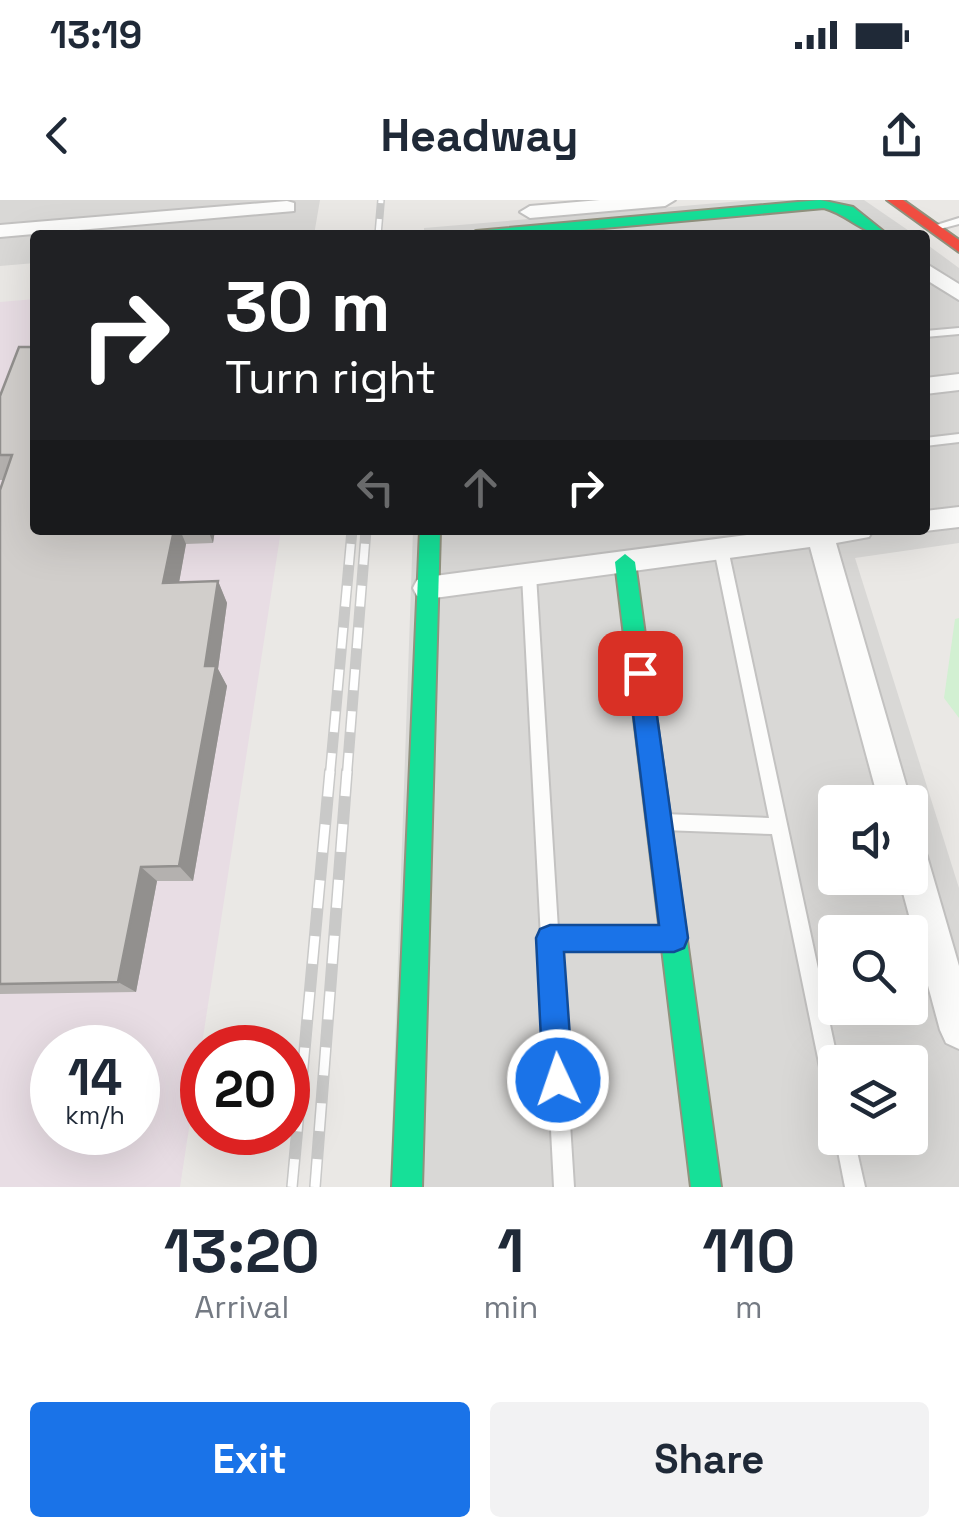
<!DOCTYPE html>
<html lang="en">
<head>
<meta charset="utf-8">
<style>
  body { margin:0; font-family:"Space Grotesk",sans-serif; background:#f2f2f3; color:#1f2937; height:100vh; display:flex; flex-direction:column; font-size:38px; white-space:nowrap }
  * { box-sizing:border-box; margin:0 }
  p { font-size:32px; color:#747a83 }
  .icon { flex:none; width:55px; height:55px; fill:none; stroke:currentColor; stroke-width:2; stroke-linecap:round; stroke-linejoin:round }
  .map { position:relative; height:987px; overflow:hidden }
  .side { display:flex; flex-direction:column; background:#fff; flex:1 }
  .side>* { flex:none }
  .banner { position:absolute; left:30px; top:30px; width:900px; height:305px; border-radius:10px; box-shadow:0 10px 40px #0002; background:#202124; color:#fff; overflow:hidden }
  .buttons { position:absolute; left:818px; top:585px; display:grid; gap:20px }
  .buttons a { display:grid; place-items:center; width:110px; height:110px; border-radius:10px; background:#fff; box-shadow:0 10px 40px #0002; font-size:50px }
  .speed { position:absolute; left:30px; top:825px; display:flex; gap:20px; font-size:50px; font-weight:700; text-align:center }
  .speed>* { display:grid; place-content:center; width:130px; height:130px; border-radius:50%; background:#fff; box-shadow:0 10px 40px #0002; line-height:1 }
  .speed small { font-size:25px; font-weight:400 }
  .speed .limit { border:15px solid #d22; background:#fff; color:#111 }
  .pin { position:absolute; display:grid; place-items:center; width:85px; height:85px; color:#fff; margin:-42px; border-radius:20px; box-shadow:0 5px 15px #0006 }
  .me { position:absolute; width:110px; margin:-55px; rotate:357deg; stroke-linejoin:round; filter:drop-shadow(0 0 8px #0008) }
  .turn { display:flex; align-items:center; gap:35px; height:210px; padding:0 30px; font-size:45px }
  .turn .icon { width:130px; height:130px; stroke-width:2.5 }
  .turn b { display:block; font-size:70px; line-height:85px }
  .lanes { display:flex; align-items:center; height:95px; padding:0 30px; background:#0003; justify-content:center; gap:50px; direction:ltr }
  .lanes .off { opacity:.35 }
  .eta { display:flex; justify-content:space-evenly; align-items:center; height:170px; text-align:center }
  .eta b { font-size:60px; font-weight:600; line-height:70px }
  .cta { display:flex; gap:20px; margin-top:auto; padding:20px 30px }
  .cta a { flex:1; height:115px; border-radius:10px; background:#1a73e8; color:#fff; font-size:40px; font-weight:600; line-height:115px; text-align:center }
  .cta a+a { background:#f2f2f3; color:#1f2937 }
  .status { display:flex; justify-content:space-between; align-items:center; height:70px; padding:0 50px; background:#fff; direction:ltr }
  .status svg { height:28px; fill:currentColor }
  header { display:flex; justify-content:space-between; align-items:center; height:130px; padding:0 30px; background:#fff; font-size:45px; font-weight:600 }
  .map>svg:first-child { display:block }
</style>
</head>
<body>
<div class="status"><b>13:19</b><svg viewBox="0 0 49 12"><path d="M0 12V9h3v3zM5 12V6h3v6zM10 12V3h3v9zM15 12V0h3v12zM26 1h20v11H26zM47 4h2v5h-2z"/></svg></div>
<header><svg class="icon" aria-label="back" viewBox="0 0 24 24"><path d="M15 5l-7 7 7 7"/></svg>Headway<svg class="icon" aria-label="share" viewBox="0 0 24 24"><path d="M12 15V3M7 8l5-5 5 5M5 13v7h14v-7"/></svg></header>
<div class="map">
<svg width="959" height="987" viewBox="0 0 959 987">
  <rect width="100%" height="100%" fill="#eae8e5"/>
  <!-- residential -->
  <g fill="#d9d8d6" fill-rule="evenodd">
    <path d="M0 0H320L314 35H35V63L0 66Z"/>
    <path d="M754 0H864L915 35H424V28Z"/>
    <path d="M925 43 959 68V343L855 358 959 688V987H390L413 330H925ZM835 602H910V678H835ZM835 732H910V808H835ZM835 862H910V938H835Z"/>
  </g>
  <!-- industrial -->
  <path fill="#e8dde4" fill-rule="evenodd" d="M35 99V330H281L180 987H0V102ZM52 848H138V932H52Z"/>
  <!-- park -->
  <path fill="#d2f0d2" d="M959 418V518L944 498 955 419Z"/>
  <g fill="none" stroke-linecap="round" stroke-linejoin="round">
    <!-- lane casing -->
    <g stroke="#c3c2c1" stroke-width="4">
      <g id="lane">
        <path d="M959 18V24L932 31 927 28Z"/>
        <path d="M959 128V134L925 137V131Z"/>
        <path d="M959 234V242L925 246V238Z"/>
        <path d="M721 344 728 349 838 862H835V902L828 899 825 892 772 634 663 630 657 627 655 622 657 617 663 614 769 618 714 349Z"/>
        <path d="M529 370 536 375 558 729 671 730 677 733 680 739 677 745 671 748 559 747 574 987H554L522 375Z"/>
        <path d="M835 936 854 938 865 987H845Z"/>
      </g>
    </g>
    <!-- street casing -->
    <g stroke="#c3c2c1" stroke-width="4">
      <g id="street">
        <path d="M600 0H675L665 6 530 18 520 12 530 6Z"/>
        <path d="M287 1 294 3V11L0 37V25Z"/>
        <path d="M925 63 959 84V100L925 79Z"/>
        <path d="M959 174V190L925 194V178Z"/>
        <path d="M959 307V327L925 331 922 330 925 311Z"/>
        <path d="M784 330H873L869 337 836 343 911 602 910 605 879 602 810 347 427 399 417 396 413 388 417 380 427 377Z"/>
        <path d="M910 640 922 645 927 656 959 766V849L946 843 940 830 899 678H910Z"/>
      </g>
    </g>
    <!-- fast casing -->
    <g stroke="#91927e" stroke-width="4">
      <g id="fast">
        <path d="M820 0 853 7 888 35C863 35 849 15 824 8L526 35H469L476 31Z"/>
        <path d="M420 330H440L422 987H392Z"/>
        <path d="M625 354 635 362 721 987H691L615 362Z"/>
      </g>
    </g>
    <!-- jam casing -->
    <g stroke="#91927e" stroke-width="4">
      <path id="jam" d="M887 0H903L959 40V52Z"/>
    </g>
    <!-- lane -->
    <use href="#lane" fill="#fcfcfb" fill-rule="evenodd"/>
    <!-- street -->
    <use href="#street" fill="#fcfcfb" fill-rule="evenodd"/>
    <!-- fast -->
    <use href="#fast" fill="#16e098" fill-rule="evenodd"/>
    <!-- jam -->
    <use href="#jam" fill="#f24e42" fill-rule="evenodd"/>
    <!-- rail-far2 casing -->
    <g stroke="#c9c9c8" stroke-width="8">
      <path id="rail-far2" d="M378 35 381 0"/>
    </g>
    <!-- rail-far1 casing -->
    <g stroke="#c9c9c8" stroke-width="11">
      <g id="rail-far1">
        <path d="M330 574 352 330"/>
        <path d="M347 574 366 330"/>
      </g>
    </g>
    <!-- rail casing -->
    <g stroke="#c9c9c8" stroke-width="12">
      <g id="rail">
        <path d="M292 987 330 571"/>
        <path d="M315 987 347 571"/>
      </g>
    </g>
    <!-- rail-far2 -->
    <use href="#rail-far2" stroke="#fff" stroke-width="5" stroke-dasharray="16" stroke-linecap="butt"/>
    <!-- rail-far1 -->
    <use href="#rail-far1" stroke="#fff" stroke-width="8" stroke-dasharray="21" stroke-linecap="butt"/>
    <!-- rail -->
    <use href="#rail" stroke="#fff" stroke-width="9" stroke-dasharray="28" stroke-linecap="butt"/>
  </g>
  <!-- wall -->
  <path fill="#b4b1af" d="M0 196 35 330H215L213 343 186 344 179 382 218 381 227 403 218 469 227 486 193 681H157L136 792 0 794V290L3 280H0Z"/>
  <!-- shaded-wall -->
  <g fill="#92908e">
    <path d="M174 330H180L186 344 175 405 163 383Z"/>
    <path d="M208 330H215L213 343Z"/>
    <path d="M218 381 227 403 218 469 227 486 193 681 179 666 205 466Z"/>
    <path d="M141 667 157 681 136 792 118 782Z"/>
  </g>
  <!-- building -->
  <path fill="#d1cecb" stroke="#92908e" stroke-width="2.5" d="M19 147H35V330H174L163 383 218 381 205 466H216L179 666 141 667 118 782 0 784V290L12 255H0V196Z"/>
  <!-- route -->
  <path fill="#1a73e8" stroke="#114b97" stroke-width="2.5" d="M640 464 651 473 688 738 684 748 674 752H564L573 880 568 891 558 895 548 891 543 880 536 738 540 729 550 725H659L628 473Z"/>
</svg>
<div class="buttons">
<a><svg class="icon" aria-label="sound" viewBox="0 0 24 24"><path d="M4 9h4l5-4v14l-5-4H4zM17 9q2 3 0 6"/></svg></a>
<a><svg class="icon" aria-label="search" viewBox="0 0 24 24"><circle cx="10" cy="10" r="6"/><path d="M15 15l6 6"/></svg></a>
<a><svg class="icon" aria-label="layers" viewBox="0 0 24 24"><path d="M12 4l9 5-9 5-9-5zM3 14l9 5 9-5"/></svg></a>
</div>
<div class="speed"><div>14<small>km/h</small></div><div class="limit">20</div></div>
<div class="pin" style="left:640px;top:473px;background:#d93025"><svg class="icon" aria-label="arrive" viewBox="0 0 24 24"><path d="M6 21V4h12l-3 4 3 4H6"/></svg></div>
<svg class="me" style="left:558px;top:880px" viewBox="-20 -20 40 40"><circle r="17" fill="#1a73e8" stroke="#fff" stroke-width="3"/><path d="M0-11L8 9 0 5-8 9z" fill="#fff"/></svg>
<div class="banner">
<div class="turn"><svg class="icon" aria-label="right" viewBox="0 0 24 24"><path d="M7 20v-9h11M14 6l5 5-5 5"/></svg><div><b>30 m</b>Turn right</div></div>
<div class="lanes"><svg class="icon off" aria-label="left" viewBox="0 0 24 24"><path d="M17 20v-9H6M10 6l-5 5 5 5"/></svg><svg class="icon off" aria-label="ahead" viewBox="0 0 24 24"><path d="M12 20V5M6 11l6-6 6 6"/></svg><svg class="icon" aria-label="right" viewBox="0 0 24 24"><path d="M7 20v-9h11M14 6l5 5-5 5"/></svg></div>
</div>
</div>
<section class="side">
<div class="eta">
<div><b>13:20</b><p>Arrival</p></div>
<div><b>1</b><p>min</p></div>
<div><b>110</b><p>m</p></div>
</div>
<div class="cta"><a>Exit</a><a>Share</a></div>
</section>
</body>
</html>
